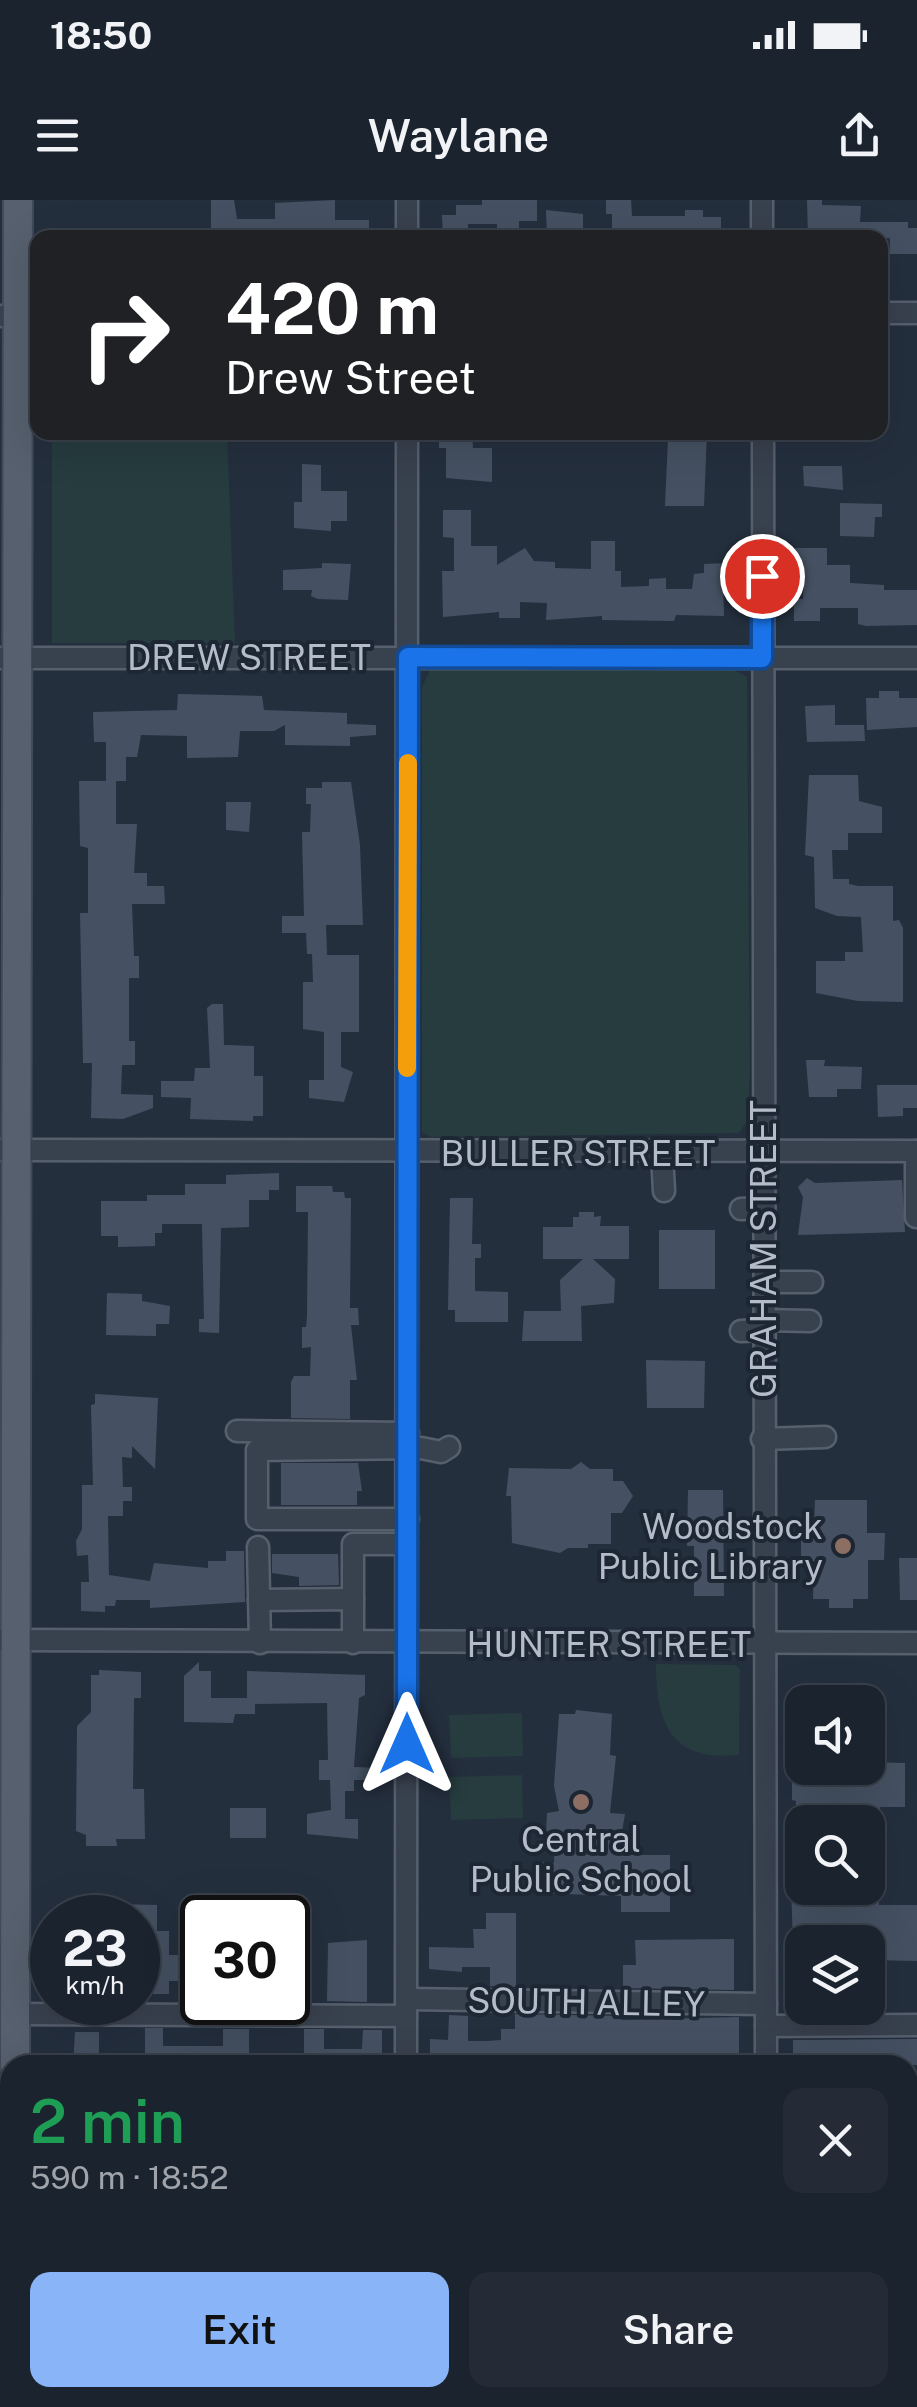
<!DOCTYPE html>
<html lang="en">
<head>
<meta charset="utf-8">
<style>
  body { margin:0; font-family:"Public Sans",sans-serif; background:#242b36; color:#f1f3f6; height:100vh; display:flex; flex-direction:column; font-size:38px; white-space:nowrap }
  * { box-sizing:border-box; margin:0 }
  p { font-size:32px; color:#a0a4aa }
  .icon { flex:none; width:55px; height:55px; fill:none; stroke:currentColor; stroke-width:2; stroke-linecap:round; stroke-linejoin:round }
  .map { position:relative; flex:1; overflow:hidden }
  .side { position:absolute; left:0px; top:1855px; width:918px; height:352px; display:flex; flex-direction:column; background:#1b232e; border-radius:30px 30px 0 0; box-shadow:0 10px 40px #0002,0 0 0 2px #39404a }
  .side>* { flex:none }
  .banner { position:absolute; left:30px; top:30px; width:858px; height:210px; border-radius:20px; box-shadow:0 10px 40px #0002,0 0 0 2px #39404a; background:#202124; color:#fff; overflow:hidden }
  .fabs { position:absolute; left:785px; top:1485px; display:grid; gap:20px }
  .fabs a { display:grid; place-items:center; width:100px; height:100px; border-radius:20px; background:#1b232e; box-shadow:0 10px 40px #0002,0 0 0 2px #39404a; font-size:50px }
  .speed { position:absolute; left:30px; top:1695px; display:flex; gap:20px; font-size:50px; font-weight:700; text-align:center }
  .speed>* { display:grid; place-content:center; width:130px; height:130px; border-radius:50%; background:#1b232e; box-shadow:0 10px 40px #0002,0 0 0 2px #39404a; line-height:1 }
  .speed small { font-size:25px; font-weight:400 }
  .speed .limit { border:5px solid #111; border-radius:15px; background:#fff; color:#111 }
  .pin { position:absolute; display:grid; place-items:center; width:85px; height:85px; color:#fff; margin:-42px; border:5px solid #fff; border-radius:50%; box-shadow:0 2px 10px #0007 }
  .me { position:absolute; width:110px; margin:-55px; rotate:0deg; stroke-linejoin:round; filter:drop-shadow(0 0 8px #0008) }
  .turn { display:flex; align-items:center; gap:35px; height:210px; padding:0 30px; font-size:45px }
  .turn .icon { width:130px; height:130px; stroke-width:2.5 }
  .turn b { display:block; font-size:70px; line-height:85px }
  .round { display:grid; place-items:center; flex:none; width:105px; height:105px; border-radius:20px; background:#242b36 }
  .headline { display:flex; align-items:center; justify-content:space-between; height:170px; padding:0 30px }
  h1 { font-size:60px; font-weight:600; line-height:75px; color:#1e9e55 }
  .button { display:flex; gap:20px; margin-top:auto; padding:20px 30px }
  .button a { flex:1; height:115px; border-radius:20px; background:#8ab4f8; color:#111; font-size:40px; font-weight:600; line-height:115px; text-align:center }
  .button a+a { background:#242b36; color:#f1f3f6 }
  .status { display:flex; justify-content:space-between; align-items:center; height:70px; padding:0 50px; background:#1b232e; direction:ltr }
  .status svg { height:28px; fill:currentColor }
  header { display:flex; justify-content:space-between; align-items:center; height:130px; padding:0 30px; background:#1b232e; font-size:45px; font-weight:600 }
  .map>svg:first-child { display:block }
</style>
</head>
<body>
<div class="status"><b>18:50</b><svg viewBox="0 0 49 12"><path d="M0 12V9h3v3zM5 12V6h3v6zM10 12V3h3v9zM15 12V0h3v12zM26 1h20v11H26zM47 4h2v5h-2z"/></svg></div>
<header><svg class="icon" aria-label="menu" viewBox="0 0 24 24"><path d="M4 6h16M4 12h16M4 18h16"/></svg>Waylane<svg class="icon" aria-label="share" viewBox="0 0 24 24"><path d="M12 15V3M7 8l5-5 5 5M5 13v7h14v-7"/></svg></header>
<div class="map">
<svg width="917" height="2207" viewBox="0 0 917 2207">
  <rect width="100%" height="100%" fill="#242f3e"/>
  <!-- green -->
  <g fill="#263c3f">
    <path d="M52 233H227L235 443H52Z"/>
    <path d="M430 470 736 471 747 477 750 873 747 921 739 933 431 937 422 932V487Z"/>
    <path d="M656 1464 735 1465 740 1469 739 1555C671 1562 656 1524 656 1464Z"/>
    <path d="M522 1513 523 1556 451 1558 449 1515Z"/>
    <path d="M522 1575 523 1618 451 1620 449 1577Z"/>
  </g>
  <!-- building -->
  <g fill="#455162">
    <path d="M211 0H234L237 19H275V3L335 0V20H369V38H211Z"/>
    <path d="M482 0H537V21H519V32H497V24H468V38H443L442 15H456V5H482Z"/>
    <path d="M606 0H631L632 16H685V10H703V17H721V38H612V14H606Z"/>
    <path d="M807 0H822V5L861 6 860 22H908V28H917V54H890V38H808Z"/>
    <path d="M546 10 583 14V38H547Z"/>
    <path d="M439 232H472L473 248H492V282L446 278V248H439Z"/>
    <path d="M679 232H707L704 306H665L668 239H679Z"/>
    <path d="M302 264 321 265V291H347V321H331V331L294 328V302H302Z"/>
    <path d="M803 266H842L843 290 804 286Z"/>
    <path d="M840 303 882 304V317H875L874 337 840 336Z"/>
    <path d="M443 310H471V346H497V365L525 348 534 361 555 362V368L591 369V341H615V371H621V387L649 386V379L666 378V389H692L694 374 704 373V364L727 363V377H723L724 416 676 415 674 421 602 420V416L546 420 547 403 520 402V418H499V412L443 417 442 371H454V338L443 337Z"/>
    <path d="M795 348H827V365H850V383L884 385V390H917V425L866 426 858 424V408H820V421H794V399H803L804 370H795Z"/>
    <path d="M322 363 351 364 348 400 318 399 311 396 312 390H283V370L322 368Z"/>
    <path d="M879 491H899V498H917V527L867 530 866 498H879Z"/>
    <path d="M178 494 262 496 264 510 347 513V524L376 525V535L350 537V546L285 545V525L274 531H240L238 557 187 558V536L141 535 137 557H126V581H106V542H94L93 512 177 510Z"/>
    <path d="M835 505V525H864L865 541 807 542 805 506Z"/>
    <path d="M809 575H858L859 601 882 607V633H848V650H832L833 679H849V684L858 686H893V721L899 720 903 728V802L858 801 816 793V761H845V752H863L861 717 837 716 815 708 814 657 805 655Z"/>
    <path d="M79 581H116V624H137L134 673H147V686H164L165 704H132L134 756H139V778H129V841H135V865H122L121 894 153 895V908L123 919 91 918 92 863H83L80 713H88V648L80 646Z"/>
    <path d="M322 582H351L360 645 363 725H326L327 755H359V832H341V867L353 872 344 902 309 898V880H324V832L303 829V782H313L312 754H307L306 733H282V716H304L302 632H310L311 604H306V588H322Z"/>
    <path d="M226 602H251L249 632 226 630Z"/>
    <path d="M212 804H223L224 845 254 846V876H263V916H253V921L190 919 191 898 161 897V881H194L195 868H210L207 808Z"/>
    <path d="M806 860H825L824 866 862 867 861 889H837V897H809Z"/>
    <path d="M877 885H917V908H903V916L878 917Z"/>
    <path d="M279 973V990H269V1000H249V1027L221 1028 219 1133 199 1132V1119H204L202 1024H162V1033H155V1046L118 1047V1036H101V1001H147V995H185V984H226V975Z"/>
    <path d="M807 978 815 983 902 980 905 1032 798 1035 803 997 798 987Z"/>
    <path d="M296 986H332L333 992H344L345 998H351L350 1108H358L359 1125H351L357 1180H350V1219L291 1218V1182L294 1176H310L311 1147 302 1148V1127H306L307 1116 308 1012H296Z"/>
    <path d="M450 998H473L472 1044H481V1058H475V1091L508 1092V1122H455V1110H448Z"/>
    <path d="M579 1012H594V1017L601 1016 600 1026H629V1059H593L615 1079 614 1103 581 1106 582 1141H522L524 1111H561L560 1080 583 1059H543V1027H573V1017H579Z"/>
    <rect x="659" y="1030" width="56" height="59"/>
    <path d="M107 1093 142 1094V1101L170 1106 169 1124H156V1136L106 1135Z"/>
    <path d="M646 1160 705 1161 704 1208H647Z"/>
    <path d="M95 1194 158 1198 155 1269 132 1246V1258L122 1257 123 1287H132V1301H123V1316H108L109 1375 150 1381 154 1363 208 1368V1361H226V1351H244L245 1402 150 1408V1400H116L115 1406H105V1412L81 1411V1382H89L88 1355 77 1356 76 1341 82 1329V1285H93L91 1205 95 1204Z"/>
    <path d="M581 1262 590 1269H613V1281H623L633 1296 622 1313H611V1344H588V1348H568L560 1353 512 1343 511 1296H506L509 1268 571 1269Z"/>
    <path d="M281 1263H358L362 1291H357V1305H281Z"/>
    <path d="M688 1290H723L724 1396H694V1346H687Z"/>
    <path d="M815 1300H867V1333H885L884 1360H868V1399H853V1408H829V1399H813L814 1361H801V1333H814Z"/>
    <path d="M272 1354H338L339 1385 299 1386V1377L272 1373Z"/>
    <path d="M899 1358H917V1400H900Z"/>
    <path d="M199 1462V1471H211V1498H247V1471L365 1475V1495L359 1498 354 1567 383 1568V1580H354V1591H345V1619H358V1639L307 1634V1614L331 1610 330 1580H319V1560H328L327 1503 255 1504V1514H235L233 1523 184 1522V1476Z"/>
    <path d="M99 1470 141 1472V1498H134L133 1589H144L145 1639H116L117 1646H86V1635L76 1631 77 1526 91 1512V1475H99Z"/>
    <path d="M576 1510 612 1514 610 1555 616 1556 610 1613 625 1614 618 1655H670V1712H621V1696L539 1693 540 1662 554 1663 555 1634H546L547 1613 559 1611 554 1586 559 1514H575Z"/>
    <path d="M868 1562 905 1563V1607H880L881 1664H868V1622H796V1601L792 1600V1567L858 1569 868 1568Z"/>
    <rect x="230" y="1608" width="36" height="30"/>
    <path d="M791 1688H879V1705H917V1761L868 1760V1742H793Z"/>
    <path d="M74 1703 157 1705V1731H169V1755H200V1781H169V1794H138V1718H74Z"/>
    <path d="M486 1713H516V1787L490 1786V1767H462V1772L429 1769V1747L474 1748 473 1729H486Z"/>
    <path d="M734 1739V1790L623 1788V1765H636L635 1740Z"/>
    <path d="M367 1740V1802L327 1801 328 1743Z"/>
    <path d="M515 1814 621 1816V1820L739 1817V1865H430V1839L448 1840 449 1815 468 1816V1841H487L501 1840V1829H515Z"/>
    <path d="M145 1828H163V1846H223V1829H249V1865H145Z"/>
    <path d="M304 1829H324V1849H362L363 1830H382V1865H304Z"/>
    <path d="M75 1832H99V1865H73Z"/>
    <path d="M917 1839V1865H793V1840Z"/>
  </g>
  <g fill="none" stroke-linecap="round" stroke-linejoin="round">
    <!-- minor casing -->
    <g stroke="#565f6c" stroke-width="25">
      <g id="minor">
        <path d="M407 0V38"/>
        <path d="M762 0V38"/>
        <path d="M880 113H917"/>
        <path d="M0 116H38"/>
        <path d="M763 232 766 1865"/>
        <path d="M0 458H917"/>
        <path d="M0 950 917 951"/>
        <path d="M916 951V1017"/>
        <path d="M662 954 664 991"/>
        <path d="M741 1009 762 1008"/>
        <path d="M764 1082H812"/>
        <path d="M763 1120 810 1121"/>
        <path d="M741 1131 763 1130"/>
        <path d="M237 1231 408 1233"/>
        <path d="M762 1239 825 1237"/>
        <path d="M408 1319H257V1250L421 1248 441 1252 449 1247"/>
        <path d="M258 1347 260 1443"/>
        <path d="M353 1399V1344H407"/>
        <path d="M259 1400 353 1399V1443"/>
        <path d="M0 1440 917 1443"/>
        <path d="M407 1799 766 1804"/>
        <path d="M15 1814 406 1816"/>
        <path d="M766 1826 917 1825"/>
        <path d="M406 1865 407 232"/>
        <path d="M53 2198V2207"/>
        <path d="M617 2198V2207"/>
        <path d="M795 2198 796 2207"/>
        <path d="M905 2198 906 2207"/>
        <path d="M407 2207V2198"/>
      </g>
    </g>
    <!-- major casing -->
    <g stroke="#414a57" stroke-width="32">
      <g id="major">
        <path d="M15 1865 18 0"/>
        <path d="M0 1934H10"/>
        <path d="M908 1937H917"/>
      </g>
    </g>
    <!-- minor -->
    <use href="#minor" stroke="#38414e" stroke-width="20"/>
    <!-- major -->
    <use href="#major" stroke="#56606e" stroke-width="28"/>
  </g>
  <g fill="none" stroke-linecap="round" stroke-linejoin="round">
    <!-- route casing -->
    <g stroke="#114b97" stroke-width="25">
      <path id="route" d="M407 1544 408 457 762 458V376"/>
    </g>
    <!-- route -->
    <use href="#route" stroke="#1a73e8" stroke-width="18"/>
    <!-- slow -->
    <path stroke="#f59e0b" stroke-width="18" d="M407 868 408 563"/>
  </g>
  <!-- markers -->
  <g fill="#8d6e63" stroke="#1d2633" stroke-width="4">
    <circle cx="843" cy="1346" r="10"/>
    <circle cx="581" cy="1602" r="10"/>
  </g>
  <g text-anchor="middle" dominant-baseline="central" stroke-width="8" stroke-linejoin="round" paint-order="stroke">
    <!-- street labels -->
    <g font-size="35" fill="#b4bcc9" stroke="#1d2633">
      <text x="249" y="457">DREW STREET</text>
      <text x="578" y="953">BULLER STREET</text>
      <text transform="translate(763 1049) rotate(-90)">GRAHAM STREET</text>
      <text x="609" y="1444">HUNTER STREET</text>
      <text transform="translate(586 1802) rotate(1)">SOUTH ALLEY</text>
    </g>
    <!-- poi labels -->
    <g font-size="35" fill="#b4bcc9" stroke="#1d2633" text-anchor="end">
      <text x="823" y="1326">Woodstock<tspan x="823" dy="40">Public Library</tspan></text>
      <text x="581" y="1639" text-anchor="middle">Central<tspan x="581" dy="40">Public School</tspan></text>
    </g>
  </g>
</svg>
<div class="fabs">
<a><svg class="icon" aria-label="sound" viewBox="0 0 24 24"><path d="M4 9h4l5-4v14l-5-4H4zM17 9q2 3 0 6"/></svg></a>
<a><svg class="icon" aria-label="search" viewBox="0 0 24 24"><circle cx="10" cy="10" r="6"/><path d="M15 15l6 6"/></svg></a>
<a><svg class="icon" aria-label="layers" viewBox="0 0 24 24"><path d="M12 4l9 5-9 5-9-5zM3 14l9 5 9-5"/></svg></a>
</div>
<div class="speed"><div>23<small>km/h</small></div><div class="limit">30</div></div>
<div class="pin" style="left:762px;top:376px;background:#d93025"><svg class="icon" aria-label="arrive" viewBox="0 0 24 24"><path d="M6 21V4h12l-3 4 3 4H6"/></svg></div>
<svg class="me" style="left:407px;top:1544px" viewBox="-20 -20 40 40"><path d="M0-17L14 15 0 8-14 15z" fill="#1a73e8" stroke="#fff" stroke-width="4"/></svg>
<div class="banner">
<div class="turn"><svg class="icon" aria-label="right" viewBox="0 0 24 24"><path d="M7 20v-9h11M14 6l5 5-5 5"/></svg><div><b>420 m</b>Drew Street</div></div>
</div>
<section class="side">
<div class="headline"><div><h1>2 min</h1><p>590 m · 18:52</p></div><a class="round"><svg class="icon" aria-label="close" viewBox="0 0 24 24"><path d="M6 6l12 12M18 6L6 18"/></svg></a></div>
<div class="button"><a>Exit</a><a>Share</a></div>
</section>
</div>
</body>
</html>
